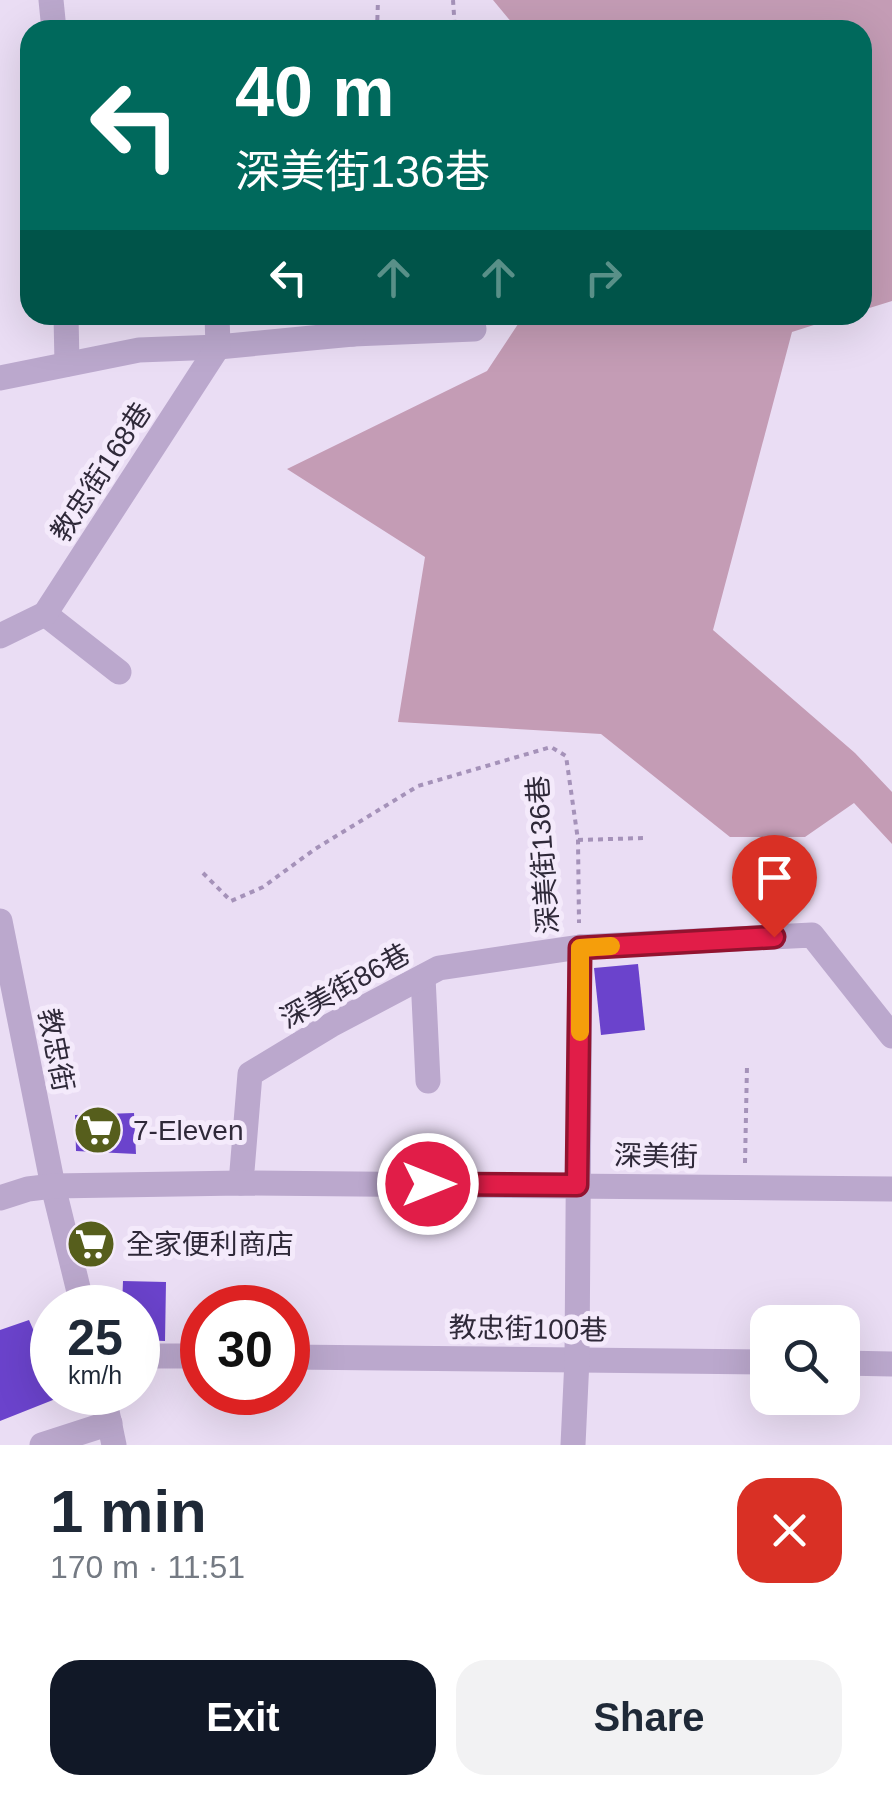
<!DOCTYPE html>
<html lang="en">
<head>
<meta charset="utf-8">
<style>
  body { margin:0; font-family:Arial,"Noto Sans TC",sans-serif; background:#f2f2f3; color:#1f2937; height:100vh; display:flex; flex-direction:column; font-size:38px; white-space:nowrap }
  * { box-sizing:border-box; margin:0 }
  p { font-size:32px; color:#747a83 }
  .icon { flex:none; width:55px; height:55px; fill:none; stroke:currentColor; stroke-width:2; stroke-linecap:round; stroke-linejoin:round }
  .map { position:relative; height:1445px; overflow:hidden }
  .drawer { display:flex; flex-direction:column; background:#fff; flex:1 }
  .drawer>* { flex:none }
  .guide { position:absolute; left:20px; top:20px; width:852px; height:305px; border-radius:30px; box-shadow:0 10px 40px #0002; background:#00695c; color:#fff; overflow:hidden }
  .fabs { position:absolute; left:750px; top:1305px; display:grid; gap:20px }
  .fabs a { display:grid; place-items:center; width:110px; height:110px; border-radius:20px; background:#fff; box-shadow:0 10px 40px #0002; font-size:50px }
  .speed { position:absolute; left:30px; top:1285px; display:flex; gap:20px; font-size:50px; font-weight:700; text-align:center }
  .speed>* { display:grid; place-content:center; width:130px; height:130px; border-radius:50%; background:#fff; box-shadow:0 10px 40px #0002; line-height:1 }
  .speed small { font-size:25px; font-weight:400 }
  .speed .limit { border:15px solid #d22; background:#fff; color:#111 }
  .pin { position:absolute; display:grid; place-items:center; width:85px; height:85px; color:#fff; margin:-102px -42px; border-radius:50% 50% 50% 0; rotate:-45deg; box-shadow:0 0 10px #0007 }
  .pin .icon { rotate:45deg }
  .me { position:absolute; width:110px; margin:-55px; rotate:90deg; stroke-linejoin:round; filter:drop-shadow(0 0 8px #0008) }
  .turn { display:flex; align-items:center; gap:35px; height:210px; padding:0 50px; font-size:45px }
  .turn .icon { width:130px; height:130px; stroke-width:2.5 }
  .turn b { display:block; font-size:70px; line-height:85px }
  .lanes { display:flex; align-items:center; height:95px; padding:0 50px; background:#0003; justify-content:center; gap:50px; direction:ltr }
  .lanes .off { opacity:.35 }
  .round { display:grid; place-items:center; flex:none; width:105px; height:105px; border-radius:30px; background:#f2f2f3 }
  .overview { display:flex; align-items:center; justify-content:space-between; height:170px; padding:0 50px }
  h1 { font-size:60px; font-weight:800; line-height:75px }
  .button { display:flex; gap:20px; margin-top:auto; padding:20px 50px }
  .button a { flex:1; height:115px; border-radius:30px; background:#111827; color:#fff; font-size:40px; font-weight:800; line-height:115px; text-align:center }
  .button a+a { background:#f2f2f3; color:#1f2937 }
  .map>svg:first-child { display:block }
</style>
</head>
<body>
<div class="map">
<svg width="892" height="1445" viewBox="0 0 892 1445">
  <rect width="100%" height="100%" fill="#eaddf4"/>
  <!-- green -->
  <g fill="#c49cb5">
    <path d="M493 0H892V301L863 310 862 30H518Z"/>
    <path d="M524 315H845L792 332 713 630 855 753 892 792V844L854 803 805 837H730L601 734 398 722 425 557 287 469 487 371Z"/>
  </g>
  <!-- building -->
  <g fill="#6b43cc">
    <path d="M638 964 645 1030 601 1035 594 968Z"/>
    <path d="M134 1113 136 1154 76 1151 75 1115Z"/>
    <path d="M123 1281 166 1282 165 1341 138 1340V1308H122Z"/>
    <path d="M29 1320 52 1372V1392H62L63 1396 0 1421V1330Z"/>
  </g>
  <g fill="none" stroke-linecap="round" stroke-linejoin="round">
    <!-- path -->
    <g stroke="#a592b9" stroke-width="4" stroke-dasharray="5 5" stroke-linecap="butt">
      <path d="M453 0 455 30"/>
      <path d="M377 30 378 0"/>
      <path d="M578 840 644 838"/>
      <path d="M203 873 231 901 263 887 315 849 418 786 551 747 566 756 578 840 579 923"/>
      <path d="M745 1163 747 1066"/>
    </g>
    <!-- minor -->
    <g stroke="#bba8cd" stroke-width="25">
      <path d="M51 0 54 30"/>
      <path d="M66 315 67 364"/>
      <path d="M355 315 353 334 474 329"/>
      <path d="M0 378 139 350 218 347 353 334"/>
      <path d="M45 614 119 672"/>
      <path d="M0 636 45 614 218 347 217 315"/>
      <path d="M0 921 53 1186 83 1308"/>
      <path d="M423 977 428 1081"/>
      <path d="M241 1183 250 1074 331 1025 439 968 580 947 812 935 892 1036"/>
      <path d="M0 1198 28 1189 53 1186 241 1183 892 1189"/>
      <path d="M138 1356H202"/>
      <path d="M288 1357 768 1362"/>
      <path d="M842 1363 892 1364"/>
      <path d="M103 1392 114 1445"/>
      <path d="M42 1445 110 1423"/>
      <path d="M573 1445 577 1359 580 947"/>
    </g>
  </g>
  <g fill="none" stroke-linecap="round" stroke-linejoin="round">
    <!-- route casing -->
    <g stroke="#92132f" stroke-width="25">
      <path id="route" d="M428 1184 577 1185 580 948 774 937"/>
    </g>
    <!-- route -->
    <use href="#route" stroke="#e11d48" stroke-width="18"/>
    <!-- slow -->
    <path stroke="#f59e0b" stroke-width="18" d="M580 1032V948L611 946"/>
  </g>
  <!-- icons -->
  <defs>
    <g id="supermarket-disc" transform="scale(2.5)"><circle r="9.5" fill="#565e1c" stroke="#f4eafb"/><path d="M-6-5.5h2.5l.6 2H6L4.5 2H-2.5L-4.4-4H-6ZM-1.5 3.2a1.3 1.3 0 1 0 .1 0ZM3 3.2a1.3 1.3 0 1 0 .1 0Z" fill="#fff"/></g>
  </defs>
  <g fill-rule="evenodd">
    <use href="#supermarket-disc" x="98" y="1130"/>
    <use href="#supermarket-disc" x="91" y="1244"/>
  </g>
  <g text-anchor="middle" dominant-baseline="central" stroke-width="10" stroke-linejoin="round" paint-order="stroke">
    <!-- street labels -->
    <g font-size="28" fill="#2f2939" stroke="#f4eafb">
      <text transform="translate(101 472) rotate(-57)">教忠街168巷</text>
      <text transform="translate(543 855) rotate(-94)">深美街136巷</text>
      <text transform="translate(345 986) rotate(-29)">深美街86巷</text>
      <text transform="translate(56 1050) rotate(79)">教忠街</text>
      <text transform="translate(656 1156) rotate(1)">深美街</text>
      <text transform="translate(528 1329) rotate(1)">教忠街100巷</text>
    </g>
    <!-- poi labels -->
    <g font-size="28" fill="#2f2939" stroke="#f4eafb" text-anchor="start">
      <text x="133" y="1130">7-Eleven</text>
      <text x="126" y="1244">全家便利商店</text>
    </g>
  </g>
</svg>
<div class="fabs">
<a><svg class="icon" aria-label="search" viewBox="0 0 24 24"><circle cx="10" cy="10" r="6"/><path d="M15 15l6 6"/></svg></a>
</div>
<div class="speed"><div>25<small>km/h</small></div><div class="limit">30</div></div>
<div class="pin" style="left:774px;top:937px;background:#d93025"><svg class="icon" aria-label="arrive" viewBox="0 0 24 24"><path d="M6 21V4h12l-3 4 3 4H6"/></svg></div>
<svg class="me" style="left:428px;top:1184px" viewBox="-20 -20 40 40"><circle r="17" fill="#e11d48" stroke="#fff" stroke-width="3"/><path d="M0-11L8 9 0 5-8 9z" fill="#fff"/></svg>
<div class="guide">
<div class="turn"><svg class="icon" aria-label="left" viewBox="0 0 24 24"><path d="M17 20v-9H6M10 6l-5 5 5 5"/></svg><div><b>40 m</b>深美街136巷</div></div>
<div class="lanes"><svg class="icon" aria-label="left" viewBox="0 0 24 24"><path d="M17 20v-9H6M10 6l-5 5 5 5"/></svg><svg class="icon off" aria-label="ahead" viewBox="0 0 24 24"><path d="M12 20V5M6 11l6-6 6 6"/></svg><svg class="icon off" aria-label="ahead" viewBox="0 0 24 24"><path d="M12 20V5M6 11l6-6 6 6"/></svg><svg class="icon off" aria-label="right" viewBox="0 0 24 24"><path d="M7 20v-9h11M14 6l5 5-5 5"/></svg></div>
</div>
</div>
<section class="drawer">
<div class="overview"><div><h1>1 min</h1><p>170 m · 11:51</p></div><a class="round" style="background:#d93025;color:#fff"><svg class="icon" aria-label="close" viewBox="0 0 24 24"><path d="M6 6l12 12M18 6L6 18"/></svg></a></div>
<div class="button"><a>Exit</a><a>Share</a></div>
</section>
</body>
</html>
